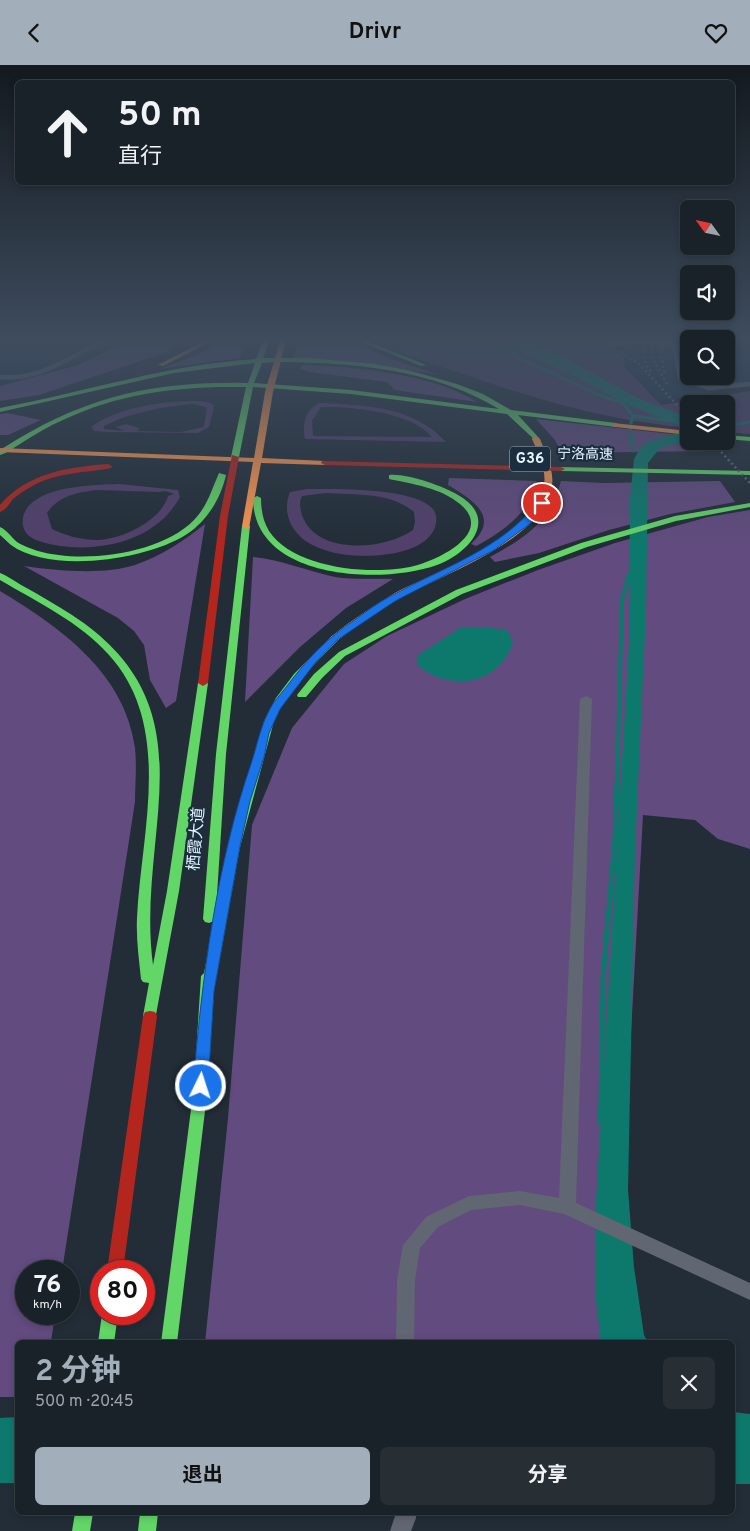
<!DOCTYPE html>
<html lang="zh">
<head>
<meta charset="utf-8">
<style>
  body { margin:0; font-family:Overpass,"Noto Sans SC",sans-serif; background:#272f35; color:#f1f3f6; height:100vh; display:flex; flex-direction:column; font-size:19px; white-space:nowrap }
  * { box-sizing:border-box; margin:0 }
  p { font-size:16px; color:#9fa4a8 }
  .icon { flex:none; width:28px; height:28px; fill:none; stroke:currentColor; stroke-width:2; stroke-linecap:round; stroke-linejoin:round }
  .map { position:relative; flex:1; overflow:hidden }
  .sheet { position:absolute; left:15px; top:1275px; width:720px; height:175px; display:flex; flex-direction:column; background:#1a2229; border-radius:8px; box-shadow:0 2px 8px #0003,0 0 0 1px #383f46 }
  .sheet>* { flex:none }
  .guide { position:absolute; left:15px; top:15px; width:720px; height:105px; border-radius:8px; box-shadow:0 2px 8px #0003,0 0 0 1px #383f46; background:#1a2229; color:#f1f3f6; overflow:hidden }
  .needle { width:32px; rotate:303deg }
  .fabs { position:absolute; left:680px; top:135px; display:grid; gap:10px }
  .fabs a { display:grid; place-items:center; width:55px; height:55px; border-radius:8px; background:#1a2229; box-shadow:0 2px 8px #0003,0 0 0 1px #383f46; font-size:25px }
  .speed { position:absolute; left:15px; top:1195px; display:flex; gap:10px; font-size:25px; font-weight:700; text-align:center }
  .speed>* { display:grid; place-content:center; width:65px; height:65px; border-radius:50%; background:#1a2229; box-shadow:0 2px 8px #0003,0 0 0 1px #383f46; line-height:1 }
  .speed small { font-size:12px; font-weight:400 }
  .speed .limit { border:8px solid #d22; background:#fff; color:#111 }
  .pin { position:absolute; display:grid; place-items:center; width:42px; height:42px; color:#fff; margin:-21px; border:2px solid #fff; border-radius:50%; box-shadow:0 1px 5px #0007 }
  .me { position:absolute; width:55px; margin:-28px; rotate:4deg; stroke-linejoin:round; filter:drop-shadow(0 0 4px #0008) }
  .turn { display:flex; align-items:center; gap:18px; height:105px; padding:0 20px; font-size:22px }
  .turn .icon { width:65px; height:65px; stroke-width:2.5 }
  .turn b { display:block; font-size:35px; line-height:42px }
  .round { display:grid; place-items:center; flex:none; width:52px; height:52px; border-radius:8px; background:#272f35 }
  .summary { display:flex; align-items:center; justify-content:space-between; height:85px; padding:0 20px }
  h1 { font-size:30px; font-weight:700; line-height:38px; color:#a2aeb9 }
  .button { display:flex; gap:10px; margin-top:auto; padding:10px 20px }
  .button a { flex:1; height:58px; border-radius:8px; background:#a2aeb9; color:#111; font-size:20px; font-weight:700; line-height:58px; text-align:center }
  .button a+a { background:#272f35; color:#f1f3f6 }
  header { display:flex; justify-content:space-between; align-items:center; height:65px; padding:0 20px; background:#a2aeb9; color:#111; font-size:22px; font-weight:700 }
  .map>svg:first-child { display:block }
</style>
</head>
<body>
<header><svg class="icon" aria-label="back" viewBox="0 0 24 24"><path d="M15 5l-7 7 7 7"/></svg>Drivr<svg class="icon" aria-label="heart" viewBox="0 0 24 24"><path d="M12 20l-8-8c-3-5 5-10 8-4 3-6 11-1 8 4z"/></svg></header>
<div class="map">
<svg width="750" height="1466" viewBox="0 0 750 1466">
  <rect width="100%" height="100%" fill="#222d37"/>
  <!-- built -->
  <g fill="#1e374a">
    <path d="M0 276H118L77 298 15 318 0 320Z"/>
    <path d="M587 276H689V311H726V276H750V321L660 336 618 293Z"/>
  </g>
  <!-- green -->
  <g fill="#52406b" fill-rule="evenodd">
    <path d="M374 276H625L603 279 624 292 625 302 661 340 750 326V369L726 367V339H689V363C606 355 541 336 463 309 433 299 403 290 374 276Z"/>
    <path d="M199 336 211 338 214 341 209 362 198 368 107 367 94 366 91 362C120 341 165 336 199 336ZM192 339 207 342 204 362 181 367 135 366 139 365V363L126 359 116 362 124 366 104 364V361C131 347 162 342 192 339Z"/>
    <path d="M319 338C364 340 414 341 446 377L305 374C302 360 305 345 319 338ZM321 342C351 341 412 347 432 372L313 371 312 356Z"/>
    <path d="M119 419 178 425 180 432C157 474 106 487 60 481 50 479 36 477 28 470 23 465 22 459 23 452 31 420 94 420 119 419ZM98 425 159 427 165 426 174 429 168 431C161 456 122 474 98 475 81 475 67 471 52 464L47 448C58 431 78 427 98 425Z"/>
    <path d="M307 424C336 424 414 422 433 444 437 449 437 456 435 462 424 494 357 494 331 487 319 483 306 479 298 469 287 458 284 441 290 427ZM326 428C355 430 391 427 414 447L415 457 413 465C385 485 316 491 302 450 300 443 299 437 302 431Z"/>
  </g>
  <!-- forest -->
  <g fill="#624b7f">
    <path d="M129 276H184L167 287 39 330 0 336V321L78 300Z"/>
    <path d="M222 276H247L240 293 159 304 195 291Z"/>
    <path d="M298 276H349L391 294 439 310 380 300 293 293Z"/>
    <path d="M302 300C352 301 435 309 477 337L395 325 387 317 310 307 300 304Z"/>
    <path d="M8 348 41 355 8 370H0V349Z"/>
    <path d="M536 354 689 371V376H699L709 386 562 388 555 375Z"/>
    <path d="M449 413 537 416C533 445 500 469 476 481L471 479C501 452 473 435 448 420Z"/>
    <path d="M561 416 604 418 720 416 735 437 670 449 609 465 539 488 495 497 490 492C526 472 549 458 561 416Z"/>
    <path d="M750 445V784L718 774 695 755 643 750 614 1277 205 1278 228 1053 252 760 292 663 344 599 387 571 465 534 538 505 615 478 708 452Z"/>
    <path d="M205 459 176 636 166 643 150 615 144 580 134 566 118 553 24 501C57 506 104 510 135 500 161 491 184 476 205 459Z"/>
    <path d="M253 492C281 495 307 506 335 512 354 515 374 513 393 514L346 543 300 582 245 637Z"/>
    <path d="M0 526C60 562 125 608 135 683 137 701 135 720 135 737L62 1206H26V1249H55L51 1277 18 1278 17 1332H0Z"/>
  </g>
  <!-- water -->
  <g fill="#0d796d">
    <path d="M499 276H523L561 291 640 334 689 353V375L660 383 648 398 646 545 635 787 628 1125 634 1202 644 1270 648 1277H598L600 1269 596 1235 595 1153 629 579 630 433 634 394 640 383 647 377 683 366V362L627 339 568 308Z"/>
    <path d="M482 562 507 565 513 578C497 621 450 627 417 600V591L460 563Z"/>
    <path d="M733 1347 750 1349V1419H733Z"/>
    <path d="M17 1352V1418H0V1353Z"/>
  </g>
  <g fill="none" stroke-linecap="round" stroke-linejoin="round">
    <!-- stream-far3 -->
    <g stroke="#0d796d" stroke-width="3">
      <path d="M490 276 520 293 599 330 623 338 633 351 631 358"/>
      <path d="M633 351 689 358"/>
      <path d="M726 361 750 357"/>
      <path d="M630 363 633 386"/>
    </g>
    <!-- stream-far2 -->
    <path stroke="#0d796d" stroke-width="4" d="M617 719 622 535 629 509"/>
    <!-- stream-far1 -->
    <path stroke="#0d796d" stroke-width="5" d="M601 1044 603 913 615 774 617 718"/>
    <!-- stream -->
    <path stroke="#0d796d" stroke-width="6" d="M601 1057V1043"/>
    <!-- lane -->
    <g stroke="#616673" stroke-width="4.5">
      <path d="M632 276 672 280"/>
      <path d="M673 276 680 313 709 323 750 319"/>
      <path d="M606 280 634 277"/>
      <path d="M0 312C38 316 71 292 103 276"/>
    </g>
    <!-- street -->
    <g fill="#616673" fill-rule="evenodd">
      <path d="M586 631 592 634 576 1138 750 1218V1235L564 1149 520 1140 471 1145 438 1162 420 1183 415 1215 414 1278H396L397 1215 403 1180 426 1152 469 1131 520 1126 559 1133 580 634Z"/>
      <path d="M396 1448H416V1453L411 1466H390Z"/>
    </g>
    <!-- fast -->
    <g fill="#63d668" fill-rule="evenodd">
      <path d="M263 276H269L263 293H308L375 299 408 305 457 319 483 329 511 345 616 358 620 360 616 362 518 350 540 374 536 376 507 349 351 329 253 322 239 392 235 394 231 392 246 322C183 321 121 327 63 355 49 361 36 369 23 377 16 381 8 388 0 390V385C83 332 150 316 248 318L255 298 174 308 0 347V343C86 327 169 299 256 294ZM274 297C350 297 433 304 499 344L351 325 254 318 262 298Z"/>
      <path d="M359 276H367L426 300 421 301Z"/>
      <path d="M726 370 750 372V376L726 374Z"/>
      <path d="M558 402 750 406V410L561 406 557 404Z"/>
      <path d="M219 408 226 410C221 433 207 456 187 469 148 495 50 509 11 480 7 477 4 473 0 470V462C7 465 11 472 17 477 23 481 32 484 38 486 83 499 161 489 194 455 208 440 211 426 219 408Z"/>
      <path d="M389 410C407 408 443 421 458 430 500 454 469 488 437 500 381 520 253 515 253 433L257 431 261 433C261 445 263 456 269 466 294 504 373 511 414 501 438 495 495 468 460 439 441 423 413 419 389 414Z"/>
      <path d="M750 438V442L676 456 587 482 462 529 345 591 322 613 306 632H298L297 630 314 609 339 587 456 525 581 478 675 451Z"/>
      <path d="M246 458 250 461 226 689 216 846 228 782 264 656 276 633 294 609 332 571 335 570 340 573 301 613 286 633 274 656 240 782 214 926 208 1021 177 1278H161L194 1021 201 911 204 908 214 856 209 858 205 857 203 854 216 689 242 461Z"/>
      <path d="M0 508C8 511 16 517 23 521 40 530 56 540 72 550 216 644 135 766 153 900L167 826 198 618 203 615 208 618 179 826 155 955 150 956 145 955 143 951 149 918 143 917 141 914C139 894 136 874 137 853 141 767 174 662 109 590 80 557 37 537 0 515Z"/>
      <path d="M102 1249H118L114 1278H98Z"/>
      <path d="M75 1448H93L90 1466H72Z"/>
      <path d="M140 1448H158L156 1466H138Z"/>
    </g>
    <!-- slow -->
    <g fill="#ff974d" fill-rule="evenodd">
      <path d="M205 276H212L163 301 158 300Z"/>
      <path d="M280 276H286L273 327 262 393 325 396 329 398 325 400 261 398 249 463 246 464 242 461 253 397 0 387V383L254 393 265 327Z"/>
      <path d="M613 358 689 366V370L616 362H613Z"/>
      <path d="M533 372 540 374C547 392 557 409 550 429 534 477 445 509 402 532 380 545 359 559 338 575H332L330 573 332 571C352 555 373 541 395 528 437 506 525 475 542 429 549 409 540 392 532 374Z"/>
    </g>
    <!-- jam -->
    <g fill="#b3261e" fill-rule="evenodd">
      <path d="M232 390 239 392 228 451 208 618 203 621 198 618 220 451Z"/>
      <path d="M322 396 561 402 565 404 561 406 325 400 321 398Z"/>
      <path d="M108 399 112 401 111 403C85 408 60 407 36 419 28 423 20 428 13 434 9 439 6 445 0 447V440C27 408 68 402 108 399Z"/>
      <path d="M150 946 155 947 157 951 123 1206H107L143 951 145 947Z"/>
    </g>
    <!-- rail -->
    <g stroke="#636974" stroke-width="2.5" stroke-dasharray="2 3" stroke-linecap="butt">
      <path d="M605 276 640 300 689 353"/>
      <path d="M643 276 646 299 651 307"/>
      <path d="M651 276 653 294 668 321"/>
      <path d="M663 276 661 289 665 310"/>
      <path d="M711 376 750 418"/>
    </g>
  </g>
  <!-- sky -->
  <linearGradient id="sky" x2="0" y2="1"><stop stop-color="#13191e"/><stop offset="0.57" stop-color="#3e4c5e"/><stop offset="1" stop-color="#3e4c5e" stop-opacity="0"/></linearGradient>
  <rect width="750" height="481" fill="url(#sky)"/>
  <!-- route -->
  <path fill="#1a73e8" stroke="#114b97" d="M539 436 546 438 531 458 494 485 395 536 337 575 315 598 280 644 269 668 264 692 250 736 240 781 214 926 208 1021 206 1025H196L193 1021C202 914 216 801 251 699 257 681 260 663 269 646 273 637 281 629 287 621 308 593 326 574 356 554 367 546 379 537 391 531 442 503 502 484 539 436Z"/>
  <g text-anchor="middle" dominant-baseline="central" stroke-width="4.5" stroke-linejoin="round" paint-order="stroke">
    <!-- far-street labels -->
    <g font-size="14" fill="#e7f4ff" stroke="#1a2e3f">
      <text transform="translate(585 390) rotate(1)">宁洛高速</text>
    </g>
    <!-- shield labels -->
    <rect fill="#1a2e3f" stroke="#aab9c5" stroke-width="1" x="510" y="381.5" width="40" height="25" rx="4"/>
    <g font-size="15" font-weight="bold" fill="#e7f4ff">
      <text x="530" y="394">G36</text>
    </g>
    <!-- street labels -->
    <g font-size="16" fill="#e7f4ff" stroke="#1a2e3f">
      <text transform="translate(197 774) rotate(-85)">栖霞大道</text>
    </g>
  </g>
</svg>
<div class="fabs">
<a><svg class="needle" viewBox="-14 -14 28 28"><path d="M0-13l5 13h-10z" fill="#e53935"/><path d="M0 13l5-13h-10z" fill="#9fa4a8"/></svg></a>
<a><svg class="icon" aria-label="sound" viewBox="0 0 24 24"><path d="M4 9h4l5-4v14l-5-4H4zM17 9q2 3 0 6"/></svg></a>
<a><svg class="icon" aria-label="search" viewBox="0 0 24 24"><circle cx="10" cy="10" r="6"/><path d="M15 15l6 6"/></svg></a>
<a><svg class="icon" aria-label="layers" viewBox="0 0 24 24"><path d="M12 4l9 5-9 5-9-5zM3 14l9 5 9-5"/></svg></a>
</div>
<div class="speed"><div>76<small>km/h</small></div><div class="limit">80</div></div>
<div class="pin" style="left:542px;top:438px;background:#d93025"><svg class="icon" aria-label="arrive" viewBox="0 0 24 24"><path d="M6 21V4h12l-3 4 3 4H6"/></svg></div>
<svg class="me" style="left:201px;top:1021px" viewBox="-20 -20 40 40"><circle r="17" fill="#1a73e8" stroke="#fff" stroke-width="3"/><path d="M0-11L8 9 0 5-8 9z" fill="#fff"/></svg>
<div class="guide">
<div class="turn"><svg class="icon" aria-label="ahead" viewBox="0 0 24 24"><path d="M12 20V5M6 11l6-6 6 6"/></svg><div><b>50 m</b>直行</div></div>
</div>
<section class="sheet">
<div class="summary"><div><h1>2 分钟</h1><p>500 m · 20:45</p></div><a class="round"><svg class="icon" aria-label="close" viewBox="0 0 24 24"><path d="M6 6l12 12M18 6L6 18"/></svg></a></div>
<div class="button"><a>退出</a><a>分享</a></div>
</section>
</div>
</body>
</html>
